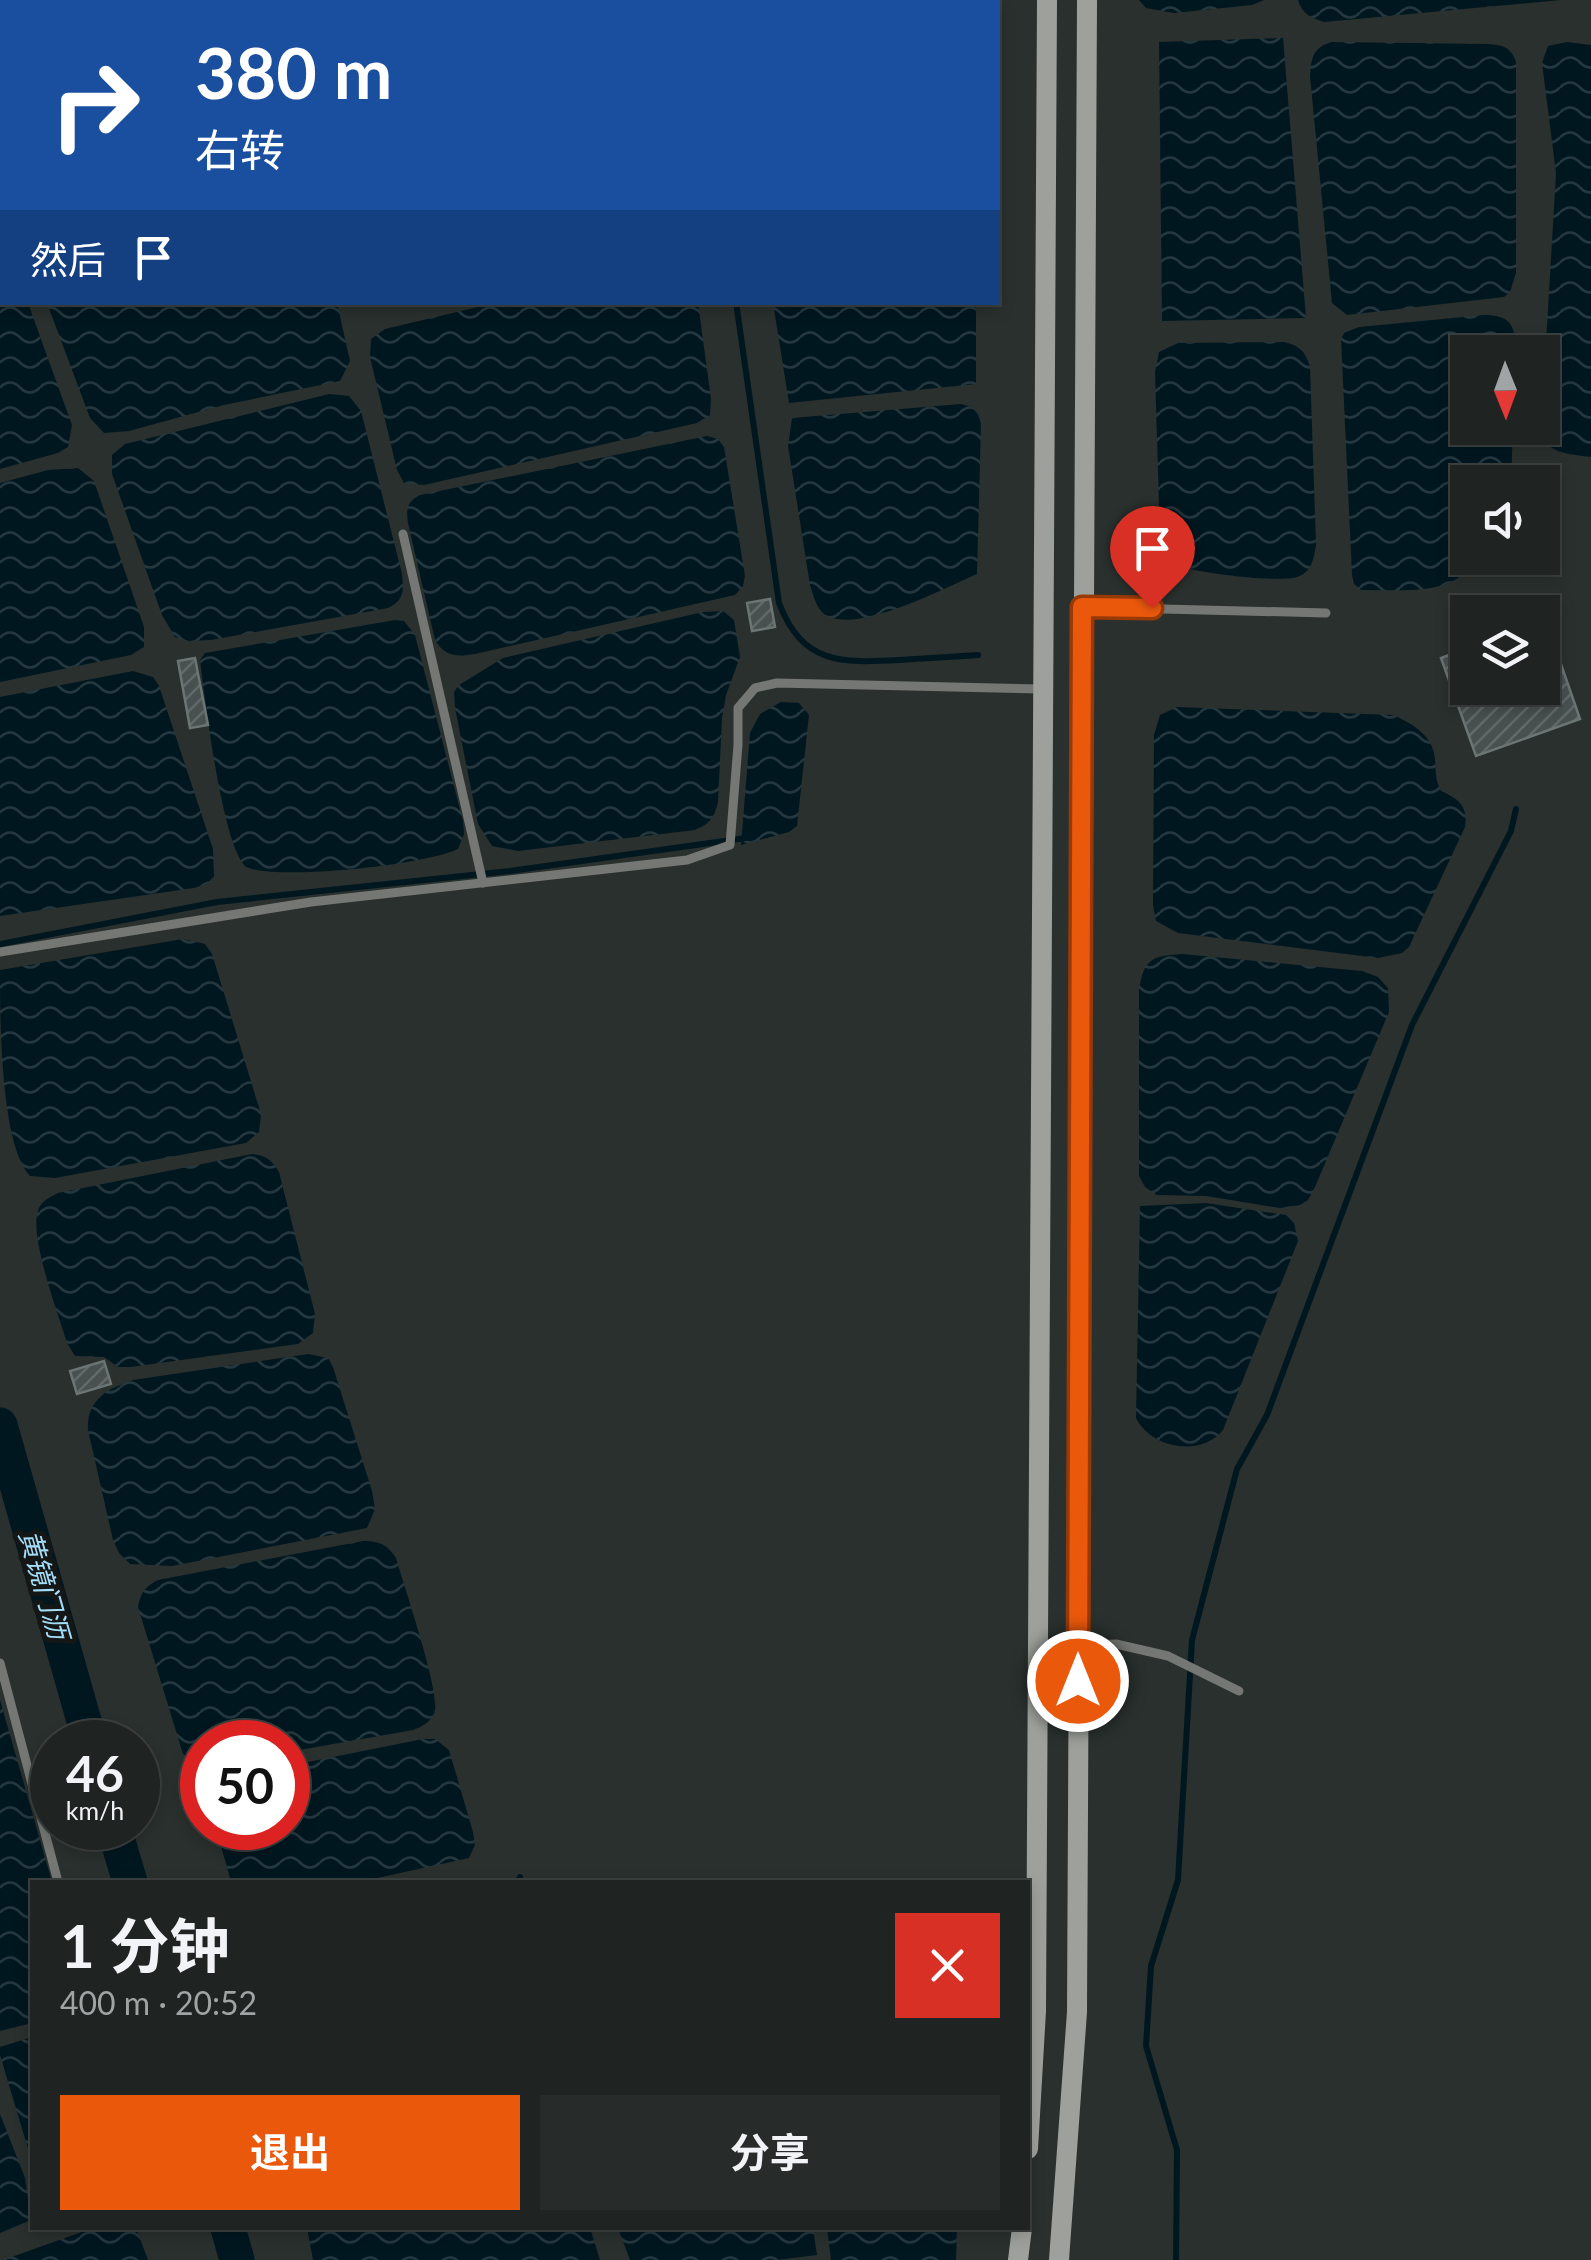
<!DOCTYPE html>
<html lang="zh">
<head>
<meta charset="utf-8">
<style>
  body { margin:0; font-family:Lato,"Noto Sans SC",sans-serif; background:#272c2a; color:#f1f3f6; height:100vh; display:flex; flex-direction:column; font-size:38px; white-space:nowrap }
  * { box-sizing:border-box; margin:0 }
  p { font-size:32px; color:#a1a4a5 }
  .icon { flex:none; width:55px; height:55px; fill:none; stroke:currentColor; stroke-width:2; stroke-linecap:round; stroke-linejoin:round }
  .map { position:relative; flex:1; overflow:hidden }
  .side { position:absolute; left:30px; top:1880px; width:1000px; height:350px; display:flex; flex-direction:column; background:#1f2422; border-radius:0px; box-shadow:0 5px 15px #0003,0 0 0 2px #3c4140 }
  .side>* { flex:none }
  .banner { position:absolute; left:0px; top:0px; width:1000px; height:305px; box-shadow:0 5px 15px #0003,0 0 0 2px #3c4140; background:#1a4fa0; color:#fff; overflow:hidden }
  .needle { width:65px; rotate:179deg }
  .buttons { position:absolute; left:1450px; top:335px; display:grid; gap:20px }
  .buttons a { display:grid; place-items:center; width:110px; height:110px; border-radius:0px; background:#1f2422; box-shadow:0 5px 15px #0003,0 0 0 2px #3c4140; font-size:50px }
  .speed { position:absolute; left:30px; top:1720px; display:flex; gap:20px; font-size:50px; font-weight:700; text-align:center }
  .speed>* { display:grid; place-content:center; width:130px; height:130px; border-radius:50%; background:#1f2422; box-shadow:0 5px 15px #0003,0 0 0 2px #3c4140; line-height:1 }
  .speed small { font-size:25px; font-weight:400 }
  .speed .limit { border:15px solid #d22; background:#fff; color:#111 }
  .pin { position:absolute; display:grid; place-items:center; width:85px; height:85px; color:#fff; margin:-102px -42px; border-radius:50% 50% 50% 0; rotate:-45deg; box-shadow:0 0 10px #0007 }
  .pin .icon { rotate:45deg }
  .me { position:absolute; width:110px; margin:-55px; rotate:0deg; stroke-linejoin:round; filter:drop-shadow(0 0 8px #0008) }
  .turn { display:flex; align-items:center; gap:35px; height:210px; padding:0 30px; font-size:45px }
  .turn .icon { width:130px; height:130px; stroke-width:2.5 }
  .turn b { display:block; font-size:70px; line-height:85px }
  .then { display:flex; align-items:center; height:95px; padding:0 30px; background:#0003; gap:20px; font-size:38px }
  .round { display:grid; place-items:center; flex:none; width:105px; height:105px; border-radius:0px; background:#272c2a }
  .summary { display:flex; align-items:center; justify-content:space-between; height:170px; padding:0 30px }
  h1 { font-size:60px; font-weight:700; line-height:75px }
  .button { display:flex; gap:20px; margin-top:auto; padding:20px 30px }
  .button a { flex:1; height:115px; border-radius:0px; background:#ea580c; color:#fff; font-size:40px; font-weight:700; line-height:115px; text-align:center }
  .button a+a { background:#272c2a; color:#f1f3f6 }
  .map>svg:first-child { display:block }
</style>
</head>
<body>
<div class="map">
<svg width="1591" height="2260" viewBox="0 0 1591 2260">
  <defs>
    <pattern id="water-waves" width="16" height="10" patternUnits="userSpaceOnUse" patternTransform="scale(2.5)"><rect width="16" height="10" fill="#011720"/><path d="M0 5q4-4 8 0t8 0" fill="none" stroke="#253840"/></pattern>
    <pattern id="building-hatch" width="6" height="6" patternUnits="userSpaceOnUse" patternTransform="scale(2.5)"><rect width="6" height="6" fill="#485050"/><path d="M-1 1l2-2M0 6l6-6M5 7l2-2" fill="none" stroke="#626969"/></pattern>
  </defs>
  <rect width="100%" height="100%" fill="#29302d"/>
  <!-- water -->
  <g fill="url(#water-waves)">
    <path d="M0 0H259L260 2H2V159Z"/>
    <path d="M1139 0H1264L1252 5 1174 13 1146 8Z"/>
    <path d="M1298 0H1561L1324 22C1311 18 1302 14 1298 0Z"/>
    <path d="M1283 38 1306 318 1162 321 1159 42Z"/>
    <path d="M1332 42 1488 44C1503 45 1511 47 1516 62V273L1510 292 1504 297 1347 315 1332 303 1310 76C1311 58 1313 47 1332 42Z"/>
    <path d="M1567 42 1591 45V457C1569 454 1543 454 1541 428L1556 173 1542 63 1548 46Z"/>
    <path d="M0 275 2 302 28 303 72 425 68 447 58 453 0 469Z"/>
    <path d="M499 302 698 303 711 399 710 415 697 423 424 485 404 483 397 470 370 357 371 339 385 329Z"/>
    <path d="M47 303H337L350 361 340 381 224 405 129 431 104 433 90 418Z"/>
    <path d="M773 303H976V384L789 403Z"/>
    <path d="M1484 315C1512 315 1516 327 1515 352H1468V428H1513L1511 482H1468V558H1480C1450 598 1407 589 1361 590L1354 584 1352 575 1341 339 1344 333 1359 327Z"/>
    <path d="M1284 342C1300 346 1305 351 1310 367L1316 544C1314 558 1312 572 1297 577 1279 583 1194 573 1177 565 1166 559 1163 551 1160 540L1155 372 1159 352 1178 343Z"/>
    <path d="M329 394 349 396 361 411 402 574C404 590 404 600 388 608L211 640 188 641 175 637 162 615 112 474V455L125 444Z"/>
    <path d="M961 404C974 407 978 411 981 424L977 574C944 588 864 631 829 617 817 612 814 597 810 585L788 446 792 418Z"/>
    <path d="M707 436 718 439 724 447 745 576 743 586 735 595 475 654C457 657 445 657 435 640L408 523C406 508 407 502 420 495Z"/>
    <path d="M78 468 94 481 144 627V647L131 655 0 682V483L48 470Z"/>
    <path d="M723 611 734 620 740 657 726 695 722 718 718 802C714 818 710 824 695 830L518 851 492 846 478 824 455 708 454 692 459 685 503 658 703 612Z"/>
    <path d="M395 620 404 621 415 635 463 821 464 834 458 849C425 865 278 881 246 867 222 846 205 698 200 660L205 653Z"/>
    <path d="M133 671 153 677 159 686 213 849 214 876 207 884 194 888 0 916V697Z"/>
    <path d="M781 702 799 703 809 715 797 826 789 832 741 845 750 733 760 714Z"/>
    <path d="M1177 707 1393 715C1413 724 1434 736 1435 760 1436 773 1435 779 1441 791 1459 799 1468 806 1465 827L1409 947 1402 953 1378 958 1178 933 1156 921 1153 905 1154 735 1160 715Z"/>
    <path d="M183 939 205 944 212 954 261 1114 259 1132 246 1143 55 1178 30 1176C0 1145 0 1017 0 970Z"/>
    <path d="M1182 954 1362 971 1378 977 1388 988 1389 1012 1315 1187 1308 1200 1300 1205 1280 1208 1206 1196 1157 1195 1145 1187 1139 1176V990C1144 959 1151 956 1182 954Z"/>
    <path d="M252 1154C266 1155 272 1160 279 1172L315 1314 313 1333 298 1344 131 1367H118L104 1357 75 1356 67 1343C59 1315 27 1233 39 1208 43 1200 50 1197 58 1193Z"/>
    <path d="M1206 1203 1286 1215 1294 1223 1298 1241 1223 1430C1202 1457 1151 1449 1136 1418L1140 1206Z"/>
    <path d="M308 1354 328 1358 333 1367 372 1491 375 1509 367 1528 172 1566 130 1564 119 1553 113 1540 88 1430C86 1400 107 1389 133 1380Z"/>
    <path d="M363 1541C379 1541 387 1544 396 1558 404 1586 439 1688 435 1710 432 1722 423 1726 413 1730L288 1752V1742H202V1764L183 1754 138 1607C141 1592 145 1587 158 1580Z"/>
    <path d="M0 1700 52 1882H32V2023L0 2031Z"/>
    <path d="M423 1739H435L449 1750 473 1832 475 1845 469 1858 359 1882H231L216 1828H288V1766Z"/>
    <path d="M32 2037V2162L0 2055V2047Z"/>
    <path d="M0 2114 25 2178 31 2220 0 2233Z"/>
    <path d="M93 2228H136L148 2260H3Z"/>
    <path d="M307 2228H590L600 2260H313Z"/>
    <path d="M618 2228H813L817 2255 777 2260H630Z"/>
    <path d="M827 2228H957L956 2260H831Z"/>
  </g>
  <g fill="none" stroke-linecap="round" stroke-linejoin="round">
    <!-- stream -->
    <g stroke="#011720" stroke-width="6">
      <path d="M685 2 686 0"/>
      <path d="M0 231 2 230"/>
      <path d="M736 302 779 603C803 665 841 663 900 660 926 658 952 657 978 655"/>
      <path d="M0 944 217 902 510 871 746 838"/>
      <path d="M518 1882 520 1877"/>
      <path d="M1176 2260 1177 2150 1146 2046 1151 1966 1178 1880 1192 1640 1237 1469 1267 1415 1412 1025 1511 831 1516 809"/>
    </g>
    <!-- river -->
    <g stroke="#011720" stroke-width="35">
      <path d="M0 1425 90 1742"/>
      <path d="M114 1828 130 1882"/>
      <path d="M228 2228 237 2260"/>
    </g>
  </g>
  <!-- building -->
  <g fill="url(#building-hatch)" stroke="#6b7574" stroke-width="2.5">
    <path d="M770 599 775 627 752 631 747 603Z"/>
    <path d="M1545 618 1580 719 1476 756 1441 658 1468 648V688H1542Z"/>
    <path d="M195 658 208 725 190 728 178 661Z"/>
    <path d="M104 1361 111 1384 77 1394 70 1371Z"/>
  </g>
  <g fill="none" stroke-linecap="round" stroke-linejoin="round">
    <!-- service -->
    <g stroke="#757774" stroke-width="9">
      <path d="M403 534 483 883"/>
      <path d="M1084 607 1326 613"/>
      <path d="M0 952 311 902 687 860 730 845 738 745V708L755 688 777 683 1041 689"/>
      <path d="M1040 1647 1116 1644 1168 1656 1239 1691"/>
      <path d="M0 1663 58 1882"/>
    </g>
    <!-- secondary -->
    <g stroke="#9da09b" stroke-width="20">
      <path d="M1028 2149 1036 2011 1047 0"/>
      <path d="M1018 2260 1022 2228"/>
      <path d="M1059 2260 1077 2012 1087 0"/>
    </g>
  </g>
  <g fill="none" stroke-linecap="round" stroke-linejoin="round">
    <!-- route casing -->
    <g stroke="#983908" stroke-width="25">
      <path id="route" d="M1078 1681 1082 607 1152 608"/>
    </g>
    <!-- route -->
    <use href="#route" stroke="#ea580c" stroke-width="18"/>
  </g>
  <g text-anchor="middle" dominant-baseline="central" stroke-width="10" stroke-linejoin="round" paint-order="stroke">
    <!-- water labels -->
    <g font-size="28" font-style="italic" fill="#a3ddf8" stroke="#141716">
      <text transform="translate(45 1584) rotate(74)">黄镜门沥</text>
    </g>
  </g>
</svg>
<div class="buttons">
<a><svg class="needle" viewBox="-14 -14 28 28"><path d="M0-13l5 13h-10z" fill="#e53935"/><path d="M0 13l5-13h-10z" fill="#a1a4a5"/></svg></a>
<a><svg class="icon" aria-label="sound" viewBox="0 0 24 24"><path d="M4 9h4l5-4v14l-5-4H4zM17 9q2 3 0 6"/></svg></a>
<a><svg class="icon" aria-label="layers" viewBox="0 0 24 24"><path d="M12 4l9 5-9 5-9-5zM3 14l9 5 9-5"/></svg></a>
</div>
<div class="speed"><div>46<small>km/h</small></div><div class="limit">50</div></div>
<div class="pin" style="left:1152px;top:608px;background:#d93025"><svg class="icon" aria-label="arrive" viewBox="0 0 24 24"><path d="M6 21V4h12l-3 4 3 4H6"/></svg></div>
<svg class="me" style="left:1078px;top:1681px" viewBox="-20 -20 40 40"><circle r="17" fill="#ea580c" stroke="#fff" stroke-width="3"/><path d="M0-11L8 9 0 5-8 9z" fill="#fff"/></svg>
<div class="banner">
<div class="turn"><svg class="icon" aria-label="right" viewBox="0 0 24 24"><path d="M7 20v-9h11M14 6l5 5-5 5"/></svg><div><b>380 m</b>右转</div></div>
<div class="then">然后<svg class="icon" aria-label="arrive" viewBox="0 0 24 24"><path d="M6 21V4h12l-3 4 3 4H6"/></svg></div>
</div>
<section class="side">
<div class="summary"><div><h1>1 分钟</h1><p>400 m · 20:52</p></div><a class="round" style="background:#d93025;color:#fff"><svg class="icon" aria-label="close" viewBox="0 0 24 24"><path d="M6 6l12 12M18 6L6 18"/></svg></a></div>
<div class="button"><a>退出</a><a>分享</a></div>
</section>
</div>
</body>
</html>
